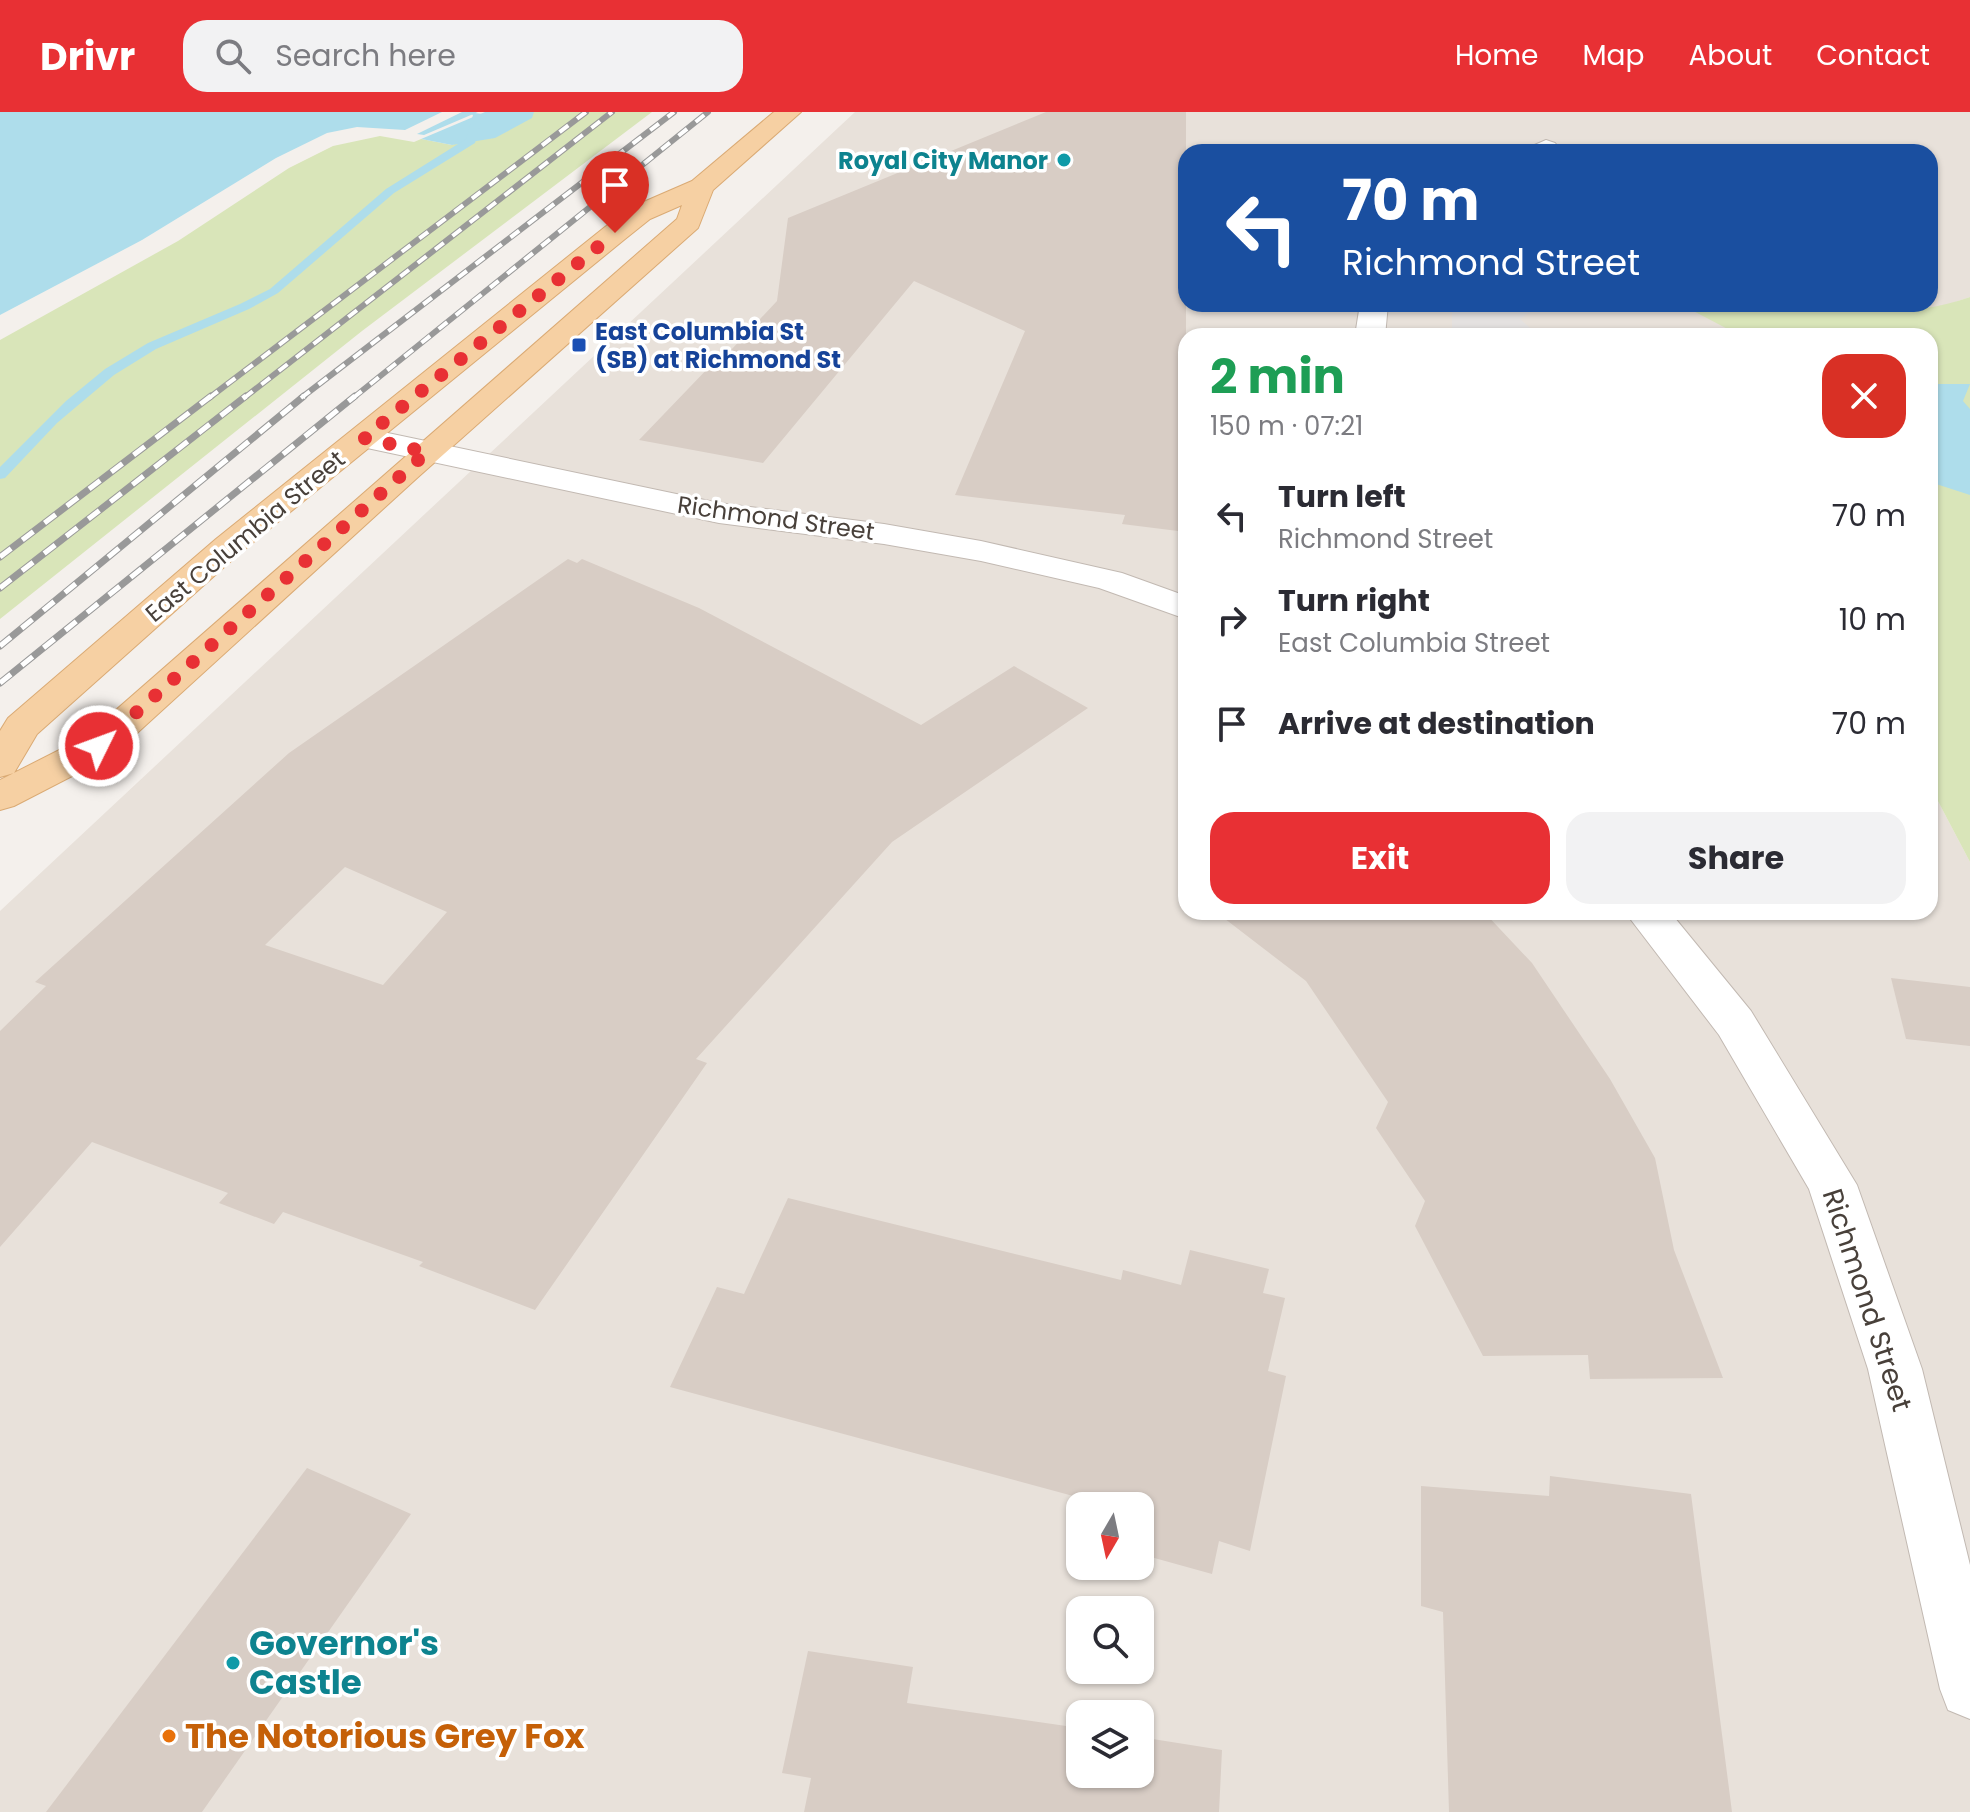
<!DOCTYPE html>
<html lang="en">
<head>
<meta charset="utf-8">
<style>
  body { margin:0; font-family:Poppins,sans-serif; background:#f2f2f3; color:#2b2b33; height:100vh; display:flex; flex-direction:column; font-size:30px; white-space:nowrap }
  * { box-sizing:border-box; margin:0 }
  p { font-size:26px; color:#7c7c81 }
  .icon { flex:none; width:44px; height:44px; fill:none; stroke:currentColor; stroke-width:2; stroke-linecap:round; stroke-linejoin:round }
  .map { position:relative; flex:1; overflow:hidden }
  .drawer { position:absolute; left:1178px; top:216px; width:760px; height:592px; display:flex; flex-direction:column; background:#fff; border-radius:24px; box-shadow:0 2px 6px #0004 }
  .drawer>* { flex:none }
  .hud { position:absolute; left:1178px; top:32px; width:760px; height:168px; border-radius:24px; box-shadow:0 2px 6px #0004; background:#1a4fa0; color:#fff; overflow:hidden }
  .needle { width:52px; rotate:189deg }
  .controls { position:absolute; left:1066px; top:1380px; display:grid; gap:16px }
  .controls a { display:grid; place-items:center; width:88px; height:88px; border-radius:16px; background:#fff; box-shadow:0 2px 6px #0004; font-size:40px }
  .pin { position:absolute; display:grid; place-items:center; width:68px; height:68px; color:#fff; margin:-82px -34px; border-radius:50% 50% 50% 0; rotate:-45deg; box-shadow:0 0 8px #0007 }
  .pin .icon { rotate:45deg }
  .me { position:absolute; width:88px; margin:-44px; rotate:48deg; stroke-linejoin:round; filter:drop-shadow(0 0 6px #0008) }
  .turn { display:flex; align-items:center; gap:28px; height:168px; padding:0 32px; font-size:36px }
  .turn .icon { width:104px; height:104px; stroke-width:2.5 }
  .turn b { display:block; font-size:56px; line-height:68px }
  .round { display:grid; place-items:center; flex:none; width:84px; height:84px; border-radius:24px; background:#f2f2f3 }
  .summary { display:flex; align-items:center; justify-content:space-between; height:136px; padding:0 32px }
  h1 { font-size:48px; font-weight:700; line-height:60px; color:#1e9e55 }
  .button { display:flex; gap:16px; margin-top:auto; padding:16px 32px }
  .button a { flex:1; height:92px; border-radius:24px; background:#e83034; color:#fff; font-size:32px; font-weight:700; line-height:92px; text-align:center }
  .button a+a { background:#f2f2f3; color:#2b2b33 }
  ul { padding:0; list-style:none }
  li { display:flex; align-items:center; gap:24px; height:104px; padding:0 32px }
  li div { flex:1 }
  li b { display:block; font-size:30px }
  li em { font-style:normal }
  header { display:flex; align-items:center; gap:48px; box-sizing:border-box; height:112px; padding:0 40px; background:#e83034; color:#fff }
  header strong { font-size:38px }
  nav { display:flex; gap:44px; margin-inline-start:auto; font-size:28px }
  .search { width:560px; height:72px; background:#f2f2f3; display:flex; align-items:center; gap:20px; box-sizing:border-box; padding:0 28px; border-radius:24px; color:#7c7c81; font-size:30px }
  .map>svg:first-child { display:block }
</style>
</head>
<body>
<header>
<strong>Drivr</strong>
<div class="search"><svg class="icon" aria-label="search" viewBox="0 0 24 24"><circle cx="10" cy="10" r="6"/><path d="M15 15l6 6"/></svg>Search here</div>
<nav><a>Home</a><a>Map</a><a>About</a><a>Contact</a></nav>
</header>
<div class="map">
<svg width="1970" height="1700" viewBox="0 0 1970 1700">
  <rect width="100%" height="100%" fill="#f4f0ec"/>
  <!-- residential -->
  <path fill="#e8e1da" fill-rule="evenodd" d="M855 0H1970V185L1857 224H1186V800H1930V674L1970 750V1700H0V799ZM1186 40H1930V192H1186ZM1080 1394H1140V1454H1080ZM1080 1498H1140V1558H1080ZM1080 1602H1140V1662H1080Z"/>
  <!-- green -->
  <g fill="#d9e5b9">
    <path d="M534 0H652L362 219 0 507V224L287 52 332 30 391 21 452 33Z"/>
    <path d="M1970 185V750L1930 674V451L1934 448 1930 445V224H1741L1680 192C1715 192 1751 190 1786 192 1853 197 1904 208 1970 185Z"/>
  </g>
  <!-- parking -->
  <path fill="#e4e1e0" d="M1452 192H1542L1520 207 1539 224H1452Z"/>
  <!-- water -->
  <g fill="#aeddeb">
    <path d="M0 0H534L532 6 495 26 452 33 391 21 332 30 0 224Z"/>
    <path d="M1930 272H1970L1963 289 1970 297V383L1930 370Z"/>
  </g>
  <!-- pier -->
  <path fill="#f4f0ec" d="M442 0H462L417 22 424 23 478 0H485L414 30 380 24 333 34 289 56 178 129 0 228V203L142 128 276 46 327 21 357 15 405 18Z"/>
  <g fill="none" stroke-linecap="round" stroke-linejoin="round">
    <!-- stream -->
    <path fill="#aeddeb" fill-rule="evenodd" d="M467 0 483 2 475 31 394 81 278 181 249 197 156 237 114 263 57 311 5 366 0 367V355L66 289 105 257 148 231 240 192 270 177 386 77 466 27 473 3Z"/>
  </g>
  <!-- building -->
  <g fill="#d8cdc5" fill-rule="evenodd">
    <path d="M1046 0H1186V420L1122 412 1125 403 955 383 1025 219 914 169 763 351 639 328 712 252 717 253 777 189 788 106Z"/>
    <path d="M568 447 577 451 582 447 699 496 921 613 1014 554 1088 596 892 730 696 947 707 951 535 1198 419 1154 423 1150 283 1100 274 1112 219 1091 228 1081 92 1030 0 1135V919L46 874 35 870 289 641ZM345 755 447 800 383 873 265 833Z"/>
    <path d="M1216 800H1484L1532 851 1610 967 1655 1046 1674 1138 1723 1266 1590 1267 1588 1243 1483 1244 1415 1114 1425 1089 1376 1016 1388 990 1306 869Z"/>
    <path d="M1891 866 1970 875V934L1906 927Z"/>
    <path d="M788 1086 1121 1168 1123 1158 1181 1173 1190 1138 1269 1157 1263 1181 1285 1186 1268 1259 1286 1264 1250 1439 1219 1429 1212 1462 1140 1442V1394H1110L670 1275 717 1175 744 1182Z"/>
    <path d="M307 1356 411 1402 202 1700H46Z"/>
    <path d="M1550 1364 1691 1382 1732 1700H1449L1443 1500 1421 1494V1374L1549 1384Z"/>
    <path d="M808 1539 913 1555 907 1591 1080 1616V1662H1140V1625L1222 1638 1219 1700H804L811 1666 782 1661Z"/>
  </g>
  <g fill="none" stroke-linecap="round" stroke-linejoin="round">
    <!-- minor casing -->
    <g stroke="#c2b9b2" stroke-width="2">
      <g id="minor">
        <path d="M1546 28 1555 31 1559 36 1556 40H1526L1530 35Z"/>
        <path d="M1360 192H1388L1385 224H1355Z"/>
        <path d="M364 316 719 391 884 412 981 429 1122 461 1186 484V507L1099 476 981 449 884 432 719 411 353 333 348 326 353 319Z"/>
        <path d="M1625 800H1670L1751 899 1857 1073 1922 1257 1970 1453V1607L1948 1598 1940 1577 1868 1257 1809 1077 1719 923Z"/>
      </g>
    </g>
    <!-- major casing -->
    <g stroke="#daaa74" stroke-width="2">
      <path id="major" d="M774 0H801L713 78 698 116 417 366 113 643 14 694 0 698V668L85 625 677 107 682 93 650 107 625 127 240 441 37 622 14 661 0 665V619L8 606 216 427 605 115 632 95 692 69Z"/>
    </g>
    <!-- minor -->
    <use href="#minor" fill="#fff" fill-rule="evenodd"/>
    <!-- major -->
    <use href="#major" fill="#f6d0a3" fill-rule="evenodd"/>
    <!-- rail-far1 casing -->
    <g stroke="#999" stroke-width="6">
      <g id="rail-far1">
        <path d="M209 286 586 0"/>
        <path d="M244 286 612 0"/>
        <path d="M301 286 674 0"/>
        <path d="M353 286 708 0"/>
      </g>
    </g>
    <!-- rail casing -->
    <g stroke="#999" stroke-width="7">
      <g id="rail">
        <path d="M0 445 211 284"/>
        <path d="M0 476 246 284"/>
        <path d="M0 534 304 284"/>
        <path d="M0 571 355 284"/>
      </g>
    </g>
    <!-- rail-far1 -->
    <use href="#rail-far1" stroke="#fff" stroke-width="4" stroke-dasharray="11" stroke-linecap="butt"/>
    <!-- rail -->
    <use href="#rail" stroke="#fff" stroke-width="5" stroke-dasharray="14" stroke-linecap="butt"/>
  </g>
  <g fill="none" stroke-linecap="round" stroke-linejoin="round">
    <!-- route -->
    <path stroke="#e83034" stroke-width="14" stroke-dasharray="0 25.2" d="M99 634 427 340 364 326 615 121"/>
  </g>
  <!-- markers -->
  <g fill="#0f9aa8" stroke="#fff" stroke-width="3">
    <circle cx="1064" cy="48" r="8"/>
    <circle cx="233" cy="1551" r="8"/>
  </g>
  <rect fill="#1a4fb4" stroke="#fff" stroke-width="3" x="571" y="225" width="16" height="16" rx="4"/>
  <circle fill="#e8710a" stroke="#fff" stroke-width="3" cx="169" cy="1624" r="8"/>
  <g text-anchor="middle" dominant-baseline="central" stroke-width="7" stroke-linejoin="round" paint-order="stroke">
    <!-- far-culture labels -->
    <g font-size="24" font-weight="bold" fill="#0d838f" stroke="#fff" text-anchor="end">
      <text x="1048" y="48">Royal City Manor</text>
    </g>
    <!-- far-transit labels -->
    <g font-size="24" font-weight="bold" fill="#164399" stroke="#fff" text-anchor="start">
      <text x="595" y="219">East Columbia St<tspan x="595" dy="28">(SB) at Richmond St</tspan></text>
    </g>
    <!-- far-street labels -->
    <g font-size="24" fill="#48403a" stroke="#fff">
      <text transform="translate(776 406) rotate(8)">Richmond Street</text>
      <text transform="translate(245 424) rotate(-40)">East Columbia Street</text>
    </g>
    <!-- street labels -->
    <g font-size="28" fill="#48403a" stroke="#fff">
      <text transform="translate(1867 1188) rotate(72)">Richmond Street</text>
    </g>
    <!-- near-culture labels -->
    <g font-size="34" font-weight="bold" fill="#0d838f" stroke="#fff" text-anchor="start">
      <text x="249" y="1531">Governor's<tspan x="249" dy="39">Castle</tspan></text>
    </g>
    <!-- near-food labels -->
    <g font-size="34" font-weight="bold" fill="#c56008" stroke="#fff" text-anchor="start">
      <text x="185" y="1624">The Notorious Grey Fox</text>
    </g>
  </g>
</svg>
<div class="controls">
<a><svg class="needle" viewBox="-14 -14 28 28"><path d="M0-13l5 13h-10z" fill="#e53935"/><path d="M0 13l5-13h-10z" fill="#7c7c81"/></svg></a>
<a><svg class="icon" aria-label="search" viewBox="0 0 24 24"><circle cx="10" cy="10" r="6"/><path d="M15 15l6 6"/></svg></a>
<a><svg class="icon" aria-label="layers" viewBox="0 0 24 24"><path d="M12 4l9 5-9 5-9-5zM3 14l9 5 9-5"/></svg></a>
</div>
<div class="pin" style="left:615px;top:121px;background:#d93025"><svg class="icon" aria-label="arrive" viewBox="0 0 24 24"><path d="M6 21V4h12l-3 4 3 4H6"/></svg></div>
<svg class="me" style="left:99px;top:634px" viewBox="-20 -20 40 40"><circle r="17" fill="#e83034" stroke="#fff" stroke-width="3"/><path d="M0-11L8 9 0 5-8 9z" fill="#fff"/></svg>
<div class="hud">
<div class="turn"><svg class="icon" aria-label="left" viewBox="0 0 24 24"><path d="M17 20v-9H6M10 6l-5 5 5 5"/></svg><div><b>70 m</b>Richmond Street</div></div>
</div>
<section class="drawer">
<div class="summary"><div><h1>2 min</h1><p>150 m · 07:21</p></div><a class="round" style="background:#d93025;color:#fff"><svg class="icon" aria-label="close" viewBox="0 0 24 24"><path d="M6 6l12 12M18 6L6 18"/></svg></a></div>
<ul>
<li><svg class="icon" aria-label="left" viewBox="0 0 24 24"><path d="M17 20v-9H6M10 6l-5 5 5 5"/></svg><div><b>Turn left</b><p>Richmond Street</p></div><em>70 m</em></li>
<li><svg class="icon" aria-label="right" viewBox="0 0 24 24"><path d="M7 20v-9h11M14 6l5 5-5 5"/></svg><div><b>Turn right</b><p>East Columbia Street</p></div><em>10 m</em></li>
<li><svg class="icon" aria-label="arrive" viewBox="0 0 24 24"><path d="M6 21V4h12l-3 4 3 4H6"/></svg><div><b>Arrive at destination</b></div><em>70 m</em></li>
</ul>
<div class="button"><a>Exit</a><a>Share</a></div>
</section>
</div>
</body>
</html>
